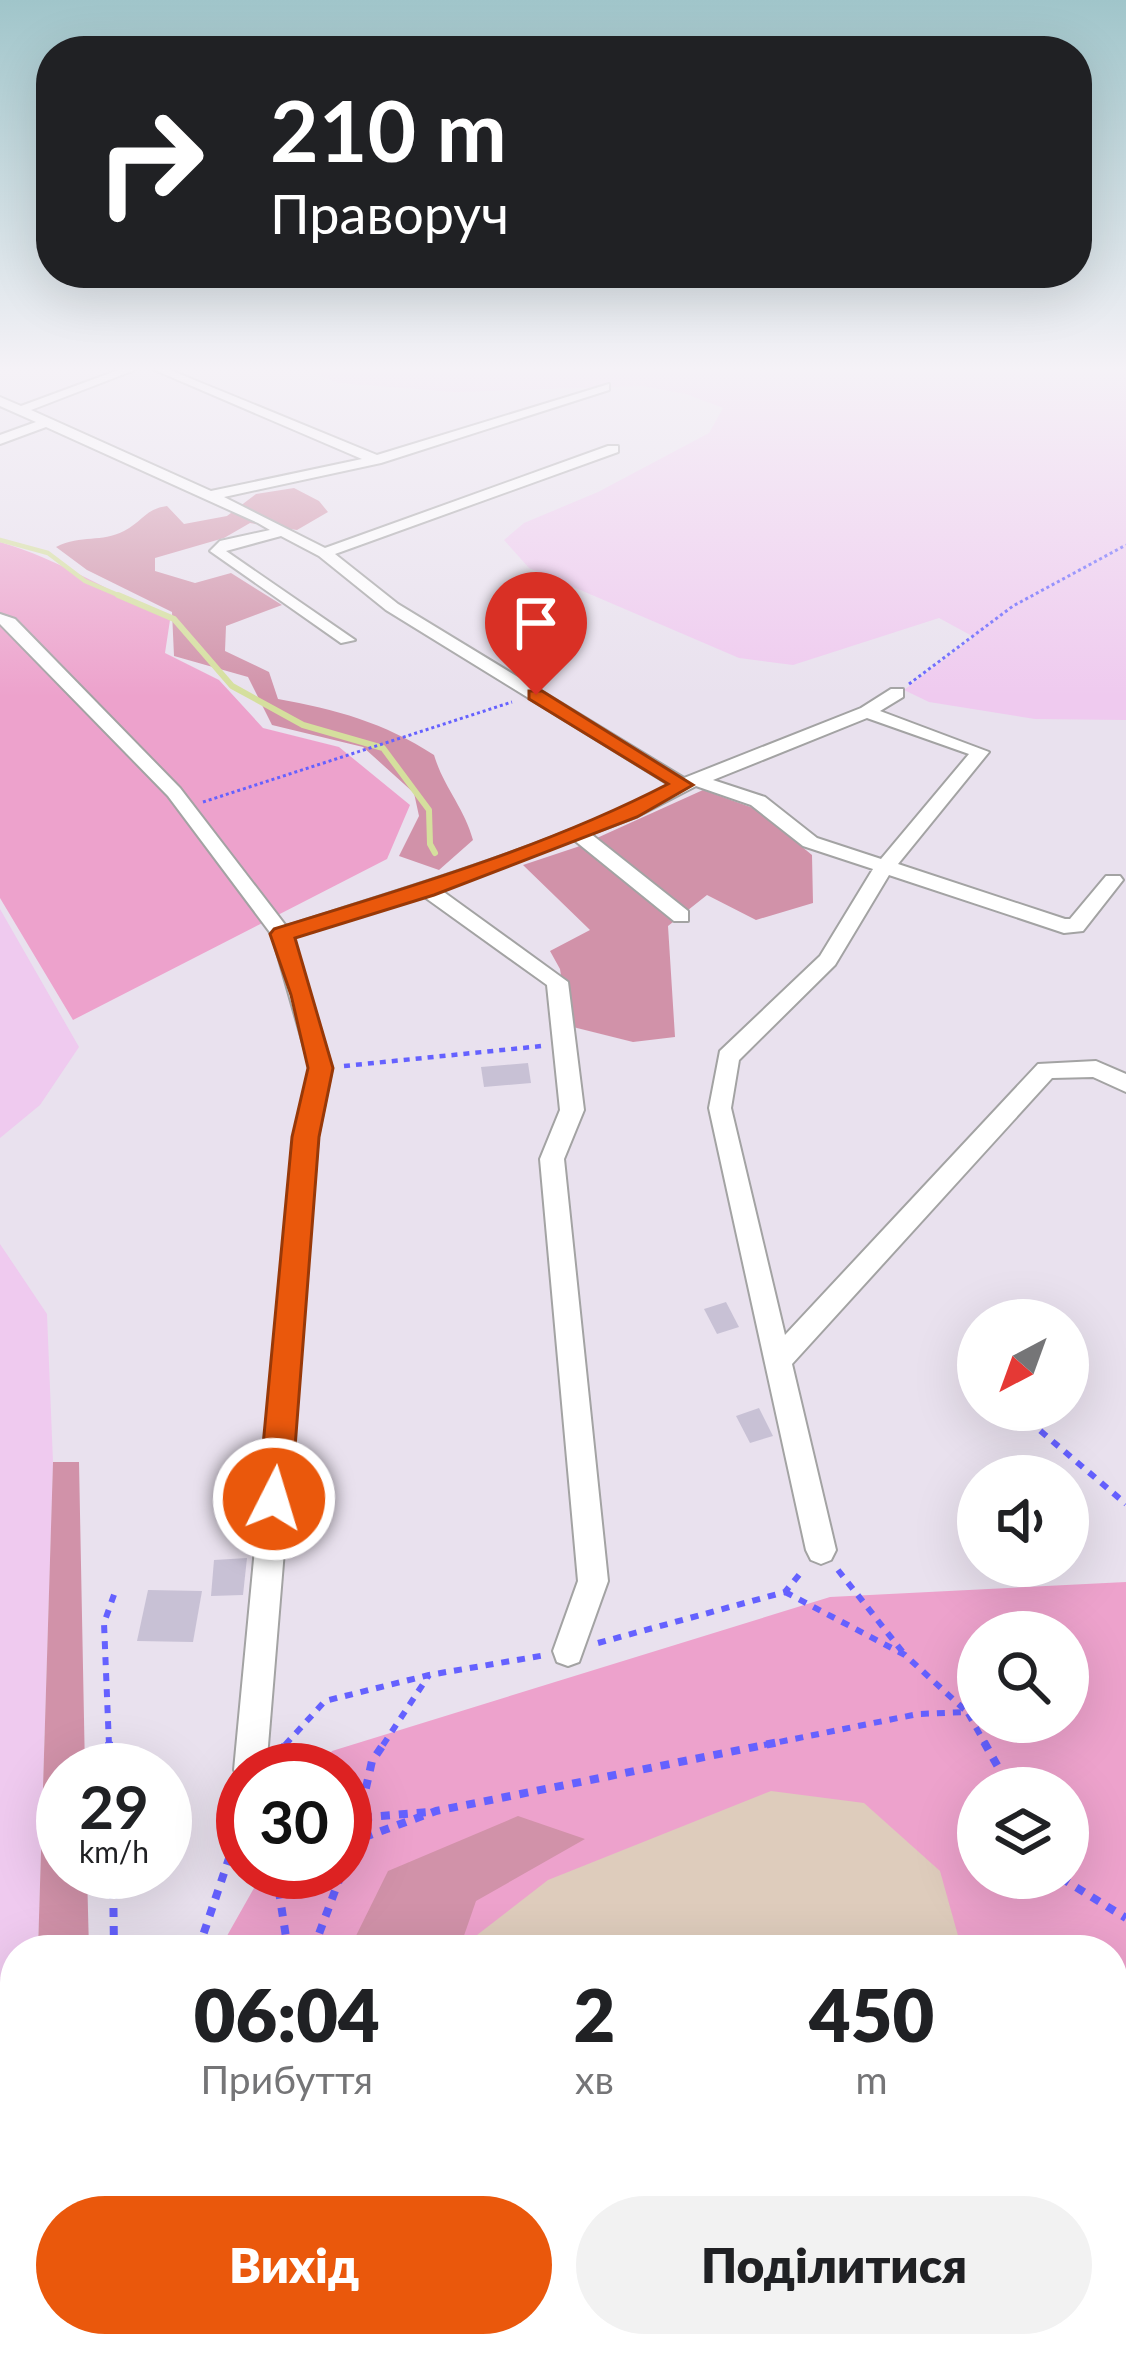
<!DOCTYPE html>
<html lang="uk">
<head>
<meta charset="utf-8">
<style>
  body { margin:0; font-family:Lato,sans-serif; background:#f2f2f2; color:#202124; height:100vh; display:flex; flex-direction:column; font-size:45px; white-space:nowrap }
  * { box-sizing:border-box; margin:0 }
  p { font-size:39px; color:#757577 }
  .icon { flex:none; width:66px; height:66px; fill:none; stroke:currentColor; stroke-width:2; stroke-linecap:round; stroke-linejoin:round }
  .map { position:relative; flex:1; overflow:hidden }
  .sheet { position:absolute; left:0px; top:1935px; width:1128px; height:423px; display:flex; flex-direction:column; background:#fff; border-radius:48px 48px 0 0; box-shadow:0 12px 48px #0002 }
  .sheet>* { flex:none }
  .guide { position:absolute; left:36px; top:36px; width:1056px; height:252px; border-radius:48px; box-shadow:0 12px 48px #0002; background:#202124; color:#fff; overflow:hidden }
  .needle { width:78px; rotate:221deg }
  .buttons { position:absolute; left:957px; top:1299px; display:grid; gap:24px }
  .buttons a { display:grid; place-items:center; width:132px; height:132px; border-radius:50%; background:#fff; box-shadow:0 12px 48px #0002; font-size:60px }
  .speed { position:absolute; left:36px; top:1743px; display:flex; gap:24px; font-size:60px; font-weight:700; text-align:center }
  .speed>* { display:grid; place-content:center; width:156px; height:156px; border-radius:50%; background:#fff; box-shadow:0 12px 48px #0002; line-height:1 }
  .speed small { font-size:30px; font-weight:400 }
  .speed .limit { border:18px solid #d22; background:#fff; color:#111 }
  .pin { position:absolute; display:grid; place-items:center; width:102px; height:102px; color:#fff; margin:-123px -51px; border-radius:50% 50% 50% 0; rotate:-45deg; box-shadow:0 0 12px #0007 }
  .pin .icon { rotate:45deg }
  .me { position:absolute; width:132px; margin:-66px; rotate:5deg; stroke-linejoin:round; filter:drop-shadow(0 0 9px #0008) }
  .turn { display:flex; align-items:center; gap:42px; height:252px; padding:0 36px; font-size:54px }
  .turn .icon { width:156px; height:156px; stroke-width:2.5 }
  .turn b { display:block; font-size:84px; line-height:102px }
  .eta { display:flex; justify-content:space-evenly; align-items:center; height:204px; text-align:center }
  .eta b { font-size:72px; font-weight:800; line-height:84px }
  .primary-button { display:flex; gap:24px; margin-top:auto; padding:24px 36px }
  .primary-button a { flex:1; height:138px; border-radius:72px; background:#ea580c; color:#fff; font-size:48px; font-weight:800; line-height:138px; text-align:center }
  .primary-button a+a { background:#f2f2f2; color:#202124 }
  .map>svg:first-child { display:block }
</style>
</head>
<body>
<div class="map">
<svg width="1126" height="2356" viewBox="0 0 1126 2356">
  <rect width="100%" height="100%" fill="#e9e1ee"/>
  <!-- farmland -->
  <g fill="#efcaef">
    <path d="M302 368H1126V720L1035 719 929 702 904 690 974 637 939 618 793 665 739 658 529 568 504 540 524 523 598 492 709 433 723 408 686 394 642 386 455 392 338 383Z"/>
    <path d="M0 909 79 1047 40 1105 0 1138Z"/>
    <path d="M0 1244 47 1314 53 1462 38 1950H15V2343H58L59 2356H0Z"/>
  </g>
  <!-- grass -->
  <g fill="#eda2cc" fill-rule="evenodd">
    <path d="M0 542C59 559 114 594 170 620L165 653 219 680 263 728 339 747 410 805 387 859 73 1020 0 898Z"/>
    <path d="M1126 1582V2356H158L154 2343H1113V1950H219L263 1872H345V1770H321L332 1751 830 1597ZM978 1632H1068V1722H978ZM978 1788H1068V1878H978Z"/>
  </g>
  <!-- forest -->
  <g fill="#d192a9">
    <path d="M294 488 319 501 328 512 297 530 250 523 224 538 155 558V571L195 583 231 573 282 605 226 626 225 651 269 672 278 699C335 709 385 723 434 755 444 788 464 807 473 840L439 870 399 856 419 816 414 793 363 747 272 725 248 677 174 656 172 612 87 570 56 547C82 534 101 543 124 531 142 522 145 509 167 506L184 524 227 516 256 494Z"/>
    <path d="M703 790 756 809 812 855 813 903 756 920 707 895 668 926 675 1037 633 1042 569 1026 560 969 550 951 590 930 523 865 577 847Z"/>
    <path d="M53 1462H79L85 1770H63V1872H87L89 1950H38Z"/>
    <path d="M518 1816 585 1839 476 1901 459 1950H349L388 1871Z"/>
    <path d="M58 2343H560L572 2356H59Z"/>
  </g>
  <!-- wetland -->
  <g fill="#deccbc">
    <path d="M771 1791 864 1803 940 1871 962 1950H464L468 1942 548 1880Z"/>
    <path d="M631 2343H1051L1056 2356H643Z"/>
  </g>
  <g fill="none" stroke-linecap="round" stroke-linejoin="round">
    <!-- stream-far1 -->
    <path stroke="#d5df9d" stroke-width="4.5" d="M0 540 48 553 85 581 125 598"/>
    <!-- stream -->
    <path stroke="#d5df9d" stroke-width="6" d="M118 595 174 619 232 686 303 725 383 748 429 810 430 844 435 853"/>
  </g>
  <!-- building -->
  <g fill="#c8c1d5">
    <path d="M528 1063 531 1083 484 1087 481 1067Z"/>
    <path d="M726 1302 739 1327 717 1334 704 1309Z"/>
    <path d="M759 1408 773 1436 750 1443 736 1416Z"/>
    <path d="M247 1558 243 1595 211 1596 214 1560Z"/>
    <path d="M148 1590 202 1591 193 1642 137 1641Z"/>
  </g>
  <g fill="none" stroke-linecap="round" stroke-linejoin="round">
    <!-- street casing -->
    <g stroke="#a3a3a3" stroke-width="4">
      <path id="street" d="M124 368H140L31 410 211 491 362 459 150 368H165L377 455 609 384V390L381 463 224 497 325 548 608 446H618V452L335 554 398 604 684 778 861 708 891 689H903V697L880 711 989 752 898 864 1065 919H1070L1106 876H1120L1123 880 1083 931 1064 933 889 875 835 965 739 1060 731 1108 785 1335 1038 1064 1096 1061 1126 1074V1092L1093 1077 1052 1078 792 1364 836 1550 831 1560 821 1564 811 1560 806 1550 709 1108 720 1051 820 956 873 869 803 846 751 805 696 786 636 817 591 834 688 911V921H674L574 840 441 890 568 982 584 1110 564 1159 608 1581 579 1662 568 1666 557 1662 553 1651 578 1581 540 1159 560 1110 547 985 423 896 293 937 332 1068 318 1137 266 1770H243V1783L234 1770 294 1137 310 1068 272 935 168 796 0 624V614L15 619 180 788 286 926C416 885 550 846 670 785L386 610 319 556 281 536 226 551 355 640 341 643 210 551 220 541 270 530 258 523 46 427 0 444V435L36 422 0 406V397L21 406ZM867 718 969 754 881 859 817 838 765 797 713 780Z"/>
    </g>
    <!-- path-far3 -->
    <g stroke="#6561ff" stroke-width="3" stroke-dasharray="3 3" stroke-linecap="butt">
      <path d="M909 684 1013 606 1126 545"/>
      <path d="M203 802 512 702"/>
    </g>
    <!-- path-far2 -->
    <path stroke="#6561ff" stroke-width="4.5" stroke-dasharray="6 6" stroke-linecap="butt" d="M344 1066 542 1046"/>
    <!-- path-far1 -->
    <g stroke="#6561ff" stroke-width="6" stroke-dasharray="8 8" stroke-linecap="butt">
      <path d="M1016 1410 1126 1504"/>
      <path d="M838 1570 905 1655"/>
      <path d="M785 1592 905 1655 967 1712"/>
      <path d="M598 1643 785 1592 803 1570"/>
      <path d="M109 1745 104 1623 115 1592"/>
      <path d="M285 1745 325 1701 429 1675 546 1655"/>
      <path d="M383 1745 429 1675"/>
      <path d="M764 1745 918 1714 967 1712 986 1745"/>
    </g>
    <!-- path -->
    <g stroke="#6561ff" stroke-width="8" stroke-dasharray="9 9" stroke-linecap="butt">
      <path d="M109 1742 110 1770"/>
      <path d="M984 1742 1010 1788"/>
      <path d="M279 1752 288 1742"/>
      <path d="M345 1819 429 1812"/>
      <path d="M354 1841 372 1761 385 1742"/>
      <path d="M345 1865 354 1841 436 1811 779 1742"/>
      <path d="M113 1872 114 1950"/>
      <path d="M276 1872 288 1950"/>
      <path d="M1061 1878 1126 1918"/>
      <path d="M198 1950 243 1817"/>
      <path d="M313 1950 342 1872"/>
      <path d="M178 2343 183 2356"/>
      <path d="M362 2343 366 2356"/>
    </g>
    <!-- street -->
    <use href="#street" fill="#fff" fill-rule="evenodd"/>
  </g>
  <!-- sky -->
  <linearGradient id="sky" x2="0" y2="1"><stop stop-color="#a0c5ca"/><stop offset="0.53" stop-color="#f5f2f7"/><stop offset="1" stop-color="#f5f2f7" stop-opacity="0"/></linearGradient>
  <rect width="1126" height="697" fill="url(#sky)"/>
  <!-- route -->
  <path fill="#ea580c" stroke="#983908" stroke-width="3" d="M529 691H542L693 785 637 817 434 895 295 938 333 1068 319 1137 291 1499 286 1509 274 1514 263 1509 258 1499 292 1137 308 1068 291 995 270 934 274 929C407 888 544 848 668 784L529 699Z"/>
</svg>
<div class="buttons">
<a><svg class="needle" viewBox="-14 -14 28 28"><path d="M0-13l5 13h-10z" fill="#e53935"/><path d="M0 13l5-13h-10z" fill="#757577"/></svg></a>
<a><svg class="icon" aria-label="sound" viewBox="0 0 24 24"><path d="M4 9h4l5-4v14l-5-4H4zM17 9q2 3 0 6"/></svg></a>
<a><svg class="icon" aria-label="search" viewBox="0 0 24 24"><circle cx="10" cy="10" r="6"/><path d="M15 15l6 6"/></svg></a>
<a><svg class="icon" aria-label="layers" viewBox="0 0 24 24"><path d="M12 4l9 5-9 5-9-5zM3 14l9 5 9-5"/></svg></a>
</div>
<div class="speed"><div>29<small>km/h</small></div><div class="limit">30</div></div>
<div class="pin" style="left:536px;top:695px;background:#d93025"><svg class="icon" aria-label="arrive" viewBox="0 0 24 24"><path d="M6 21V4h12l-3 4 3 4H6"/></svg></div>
<svg class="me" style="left:274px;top:1499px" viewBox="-20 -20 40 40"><circle r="17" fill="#ea580c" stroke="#fff" stroke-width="3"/><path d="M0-11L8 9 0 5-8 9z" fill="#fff"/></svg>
<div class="guide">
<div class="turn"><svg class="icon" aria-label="right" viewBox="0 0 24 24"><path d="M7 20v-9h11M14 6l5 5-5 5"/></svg><div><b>210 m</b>Праворуч</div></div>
</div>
<section class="sheet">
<div class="eta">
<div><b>06:04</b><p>Прибуття</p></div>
<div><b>2</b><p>хв</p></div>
<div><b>450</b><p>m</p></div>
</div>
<div class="primary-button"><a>Вихід</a><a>Поділитися</a></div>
</section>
</div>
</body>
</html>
